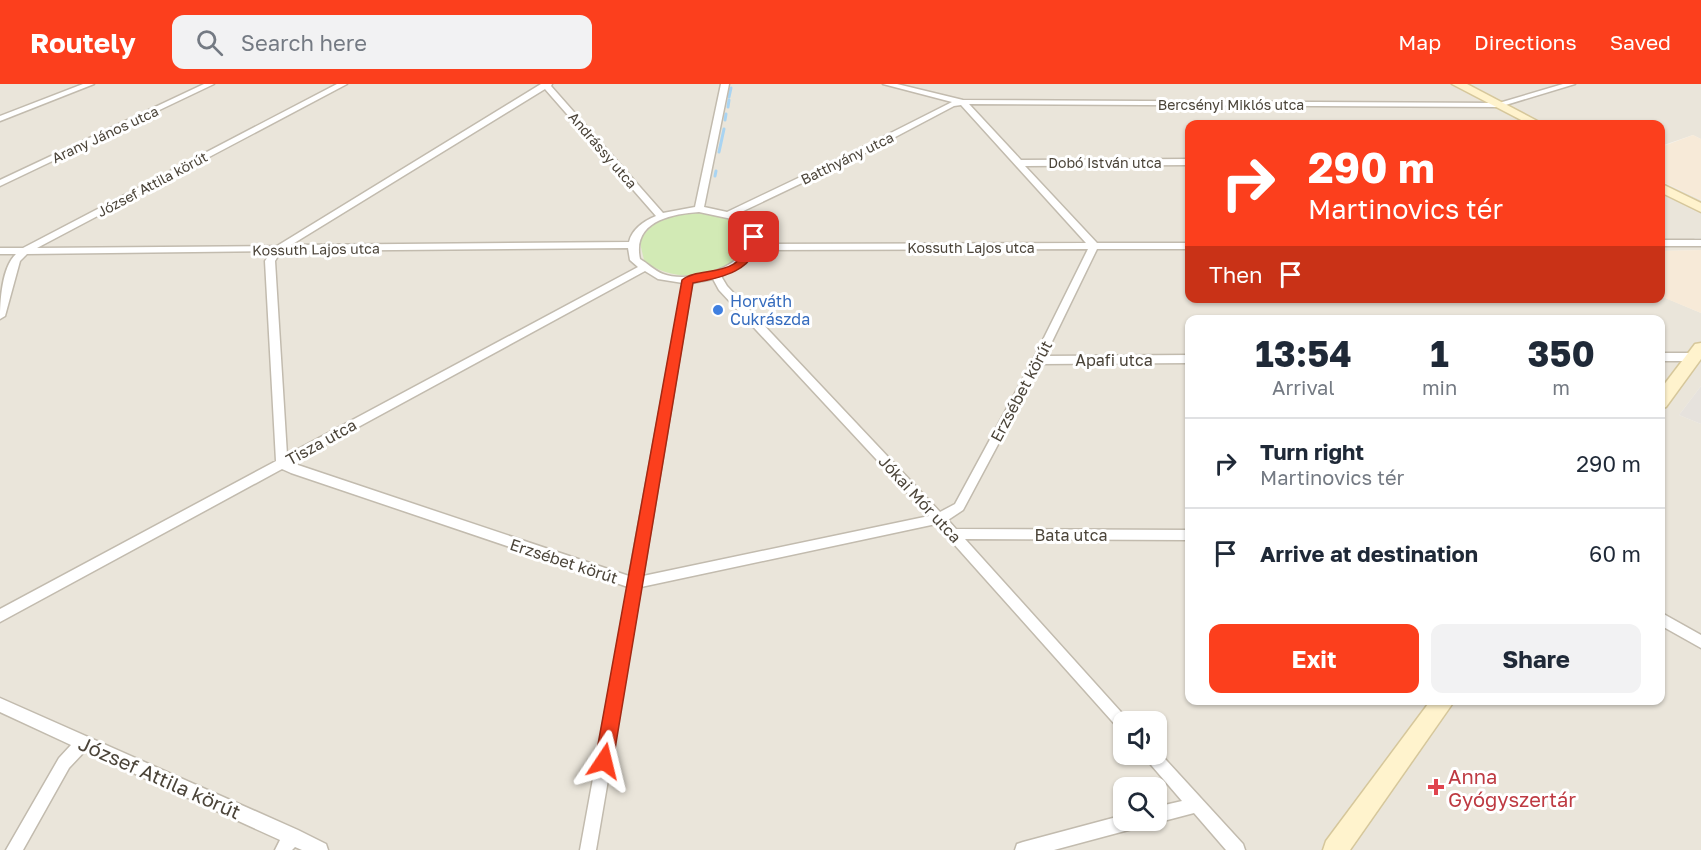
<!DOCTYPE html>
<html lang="en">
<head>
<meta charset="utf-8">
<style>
  body { margin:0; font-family:"Golos Text",sans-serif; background:#f2f2f3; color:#1f2937; height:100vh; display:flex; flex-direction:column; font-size:22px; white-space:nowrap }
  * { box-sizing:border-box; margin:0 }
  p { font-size:20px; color:#747a83 }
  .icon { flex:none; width:33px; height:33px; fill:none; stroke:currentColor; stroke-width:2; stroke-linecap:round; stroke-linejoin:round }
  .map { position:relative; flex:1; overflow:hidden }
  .panel { position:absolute; left:1185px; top:231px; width:480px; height:390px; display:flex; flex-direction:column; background:#fff; border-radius:12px; box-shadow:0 2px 4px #0004 }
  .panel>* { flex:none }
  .banner { position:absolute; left:1185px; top:36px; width:480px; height:183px; border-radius:12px; box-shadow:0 2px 4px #0004; background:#fc3f1d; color:#fff; overflow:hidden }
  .fabs { position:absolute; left:1113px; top:627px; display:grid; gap:12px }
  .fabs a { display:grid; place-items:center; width:54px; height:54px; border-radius:12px; background:#fff; box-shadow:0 2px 4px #0004; font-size:30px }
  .pin { position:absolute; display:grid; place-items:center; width:51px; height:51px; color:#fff; margin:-26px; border-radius:12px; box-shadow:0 3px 9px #0006 }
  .me { position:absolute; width:66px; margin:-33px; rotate:10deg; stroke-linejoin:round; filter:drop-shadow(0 0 4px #0008) }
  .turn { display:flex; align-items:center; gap:21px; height:126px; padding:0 24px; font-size:27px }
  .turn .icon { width:78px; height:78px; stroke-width:2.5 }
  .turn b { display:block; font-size:42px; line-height:51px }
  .then { display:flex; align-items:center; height:57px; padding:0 24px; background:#0003; gap:12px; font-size:22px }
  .eta { display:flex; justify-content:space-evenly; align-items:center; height:102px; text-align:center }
  .eta b { font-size:36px; font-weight:700; line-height:42px }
  .cta { display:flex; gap:12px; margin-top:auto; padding:12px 24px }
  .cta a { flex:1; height:69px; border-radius:12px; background:#fc3f1d; color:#fff; font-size:24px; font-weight:700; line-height:69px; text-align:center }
  .cta a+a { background:#f2f2f3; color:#1f2937 }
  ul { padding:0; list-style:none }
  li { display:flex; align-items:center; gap:18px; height:90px; padding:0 24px; border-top:2px solid #e0e1e3 }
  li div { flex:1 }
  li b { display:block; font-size:22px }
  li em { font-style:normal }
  header { display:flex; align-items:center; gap:36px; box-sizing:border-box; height:84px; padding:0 30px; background:#fc3f1d; color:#fff }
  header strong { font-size:28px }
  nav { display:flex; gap:33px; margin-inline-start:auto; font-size:21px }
  .search { width:420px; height:54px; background:#f2f2f3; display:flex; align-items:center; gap:15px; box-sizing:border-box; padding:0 21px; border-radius:12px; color:#747a83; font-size:22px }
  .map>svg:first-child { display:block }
</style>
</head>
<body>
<header>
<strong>Routely</strong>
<div class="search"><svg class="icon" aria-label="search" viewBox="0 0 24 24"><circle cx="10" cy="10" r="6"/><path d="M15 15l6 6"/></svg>Search here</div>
<nav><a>Map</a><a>Directions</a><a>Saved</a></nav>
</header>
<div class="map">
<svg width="1701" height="766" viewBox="0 0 1701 766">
  <rect width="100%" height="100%" fill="#f6f3ec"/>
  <!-- residential -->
  <g fill="#eae5da" fill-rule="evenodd">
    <path d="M0 0H1701V55L1693 51 1661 62 1660 40H1190V214H1660L1661 212 1701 229V302L1679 331 1701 340V766H0ZM1190 236H1660V616H1190ZM1124 638H1156V670H1124ZM1124 704H1156V736H1124Z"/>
    <path d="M1660 97 1701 116V154H1694L1701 162V166L1661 167Z"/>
  </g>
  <!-- commercial -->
  <g fill="#f7ead8">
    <path d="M1693 51 1701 55V116L1661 97V63Z"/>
    <path d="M1701 166V229L1660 212 1661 167Z"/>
  </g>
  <!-- industrial -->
  <path fill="#e6e2dd" d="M1701 302V340L1679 331Z"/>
  <!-- green -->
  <path fill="#d2eab5" d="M700 128C718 131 745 133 749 155 748 160 746 169 743 173 722 197 666 198 644 176L640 159C649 135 676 130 700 128Z"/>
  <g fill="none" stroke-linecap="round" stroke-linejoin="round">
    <!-- stream -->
    <g stroke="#a9d4f2" stroke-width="3">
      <path d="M729 13 731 4"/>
      <path d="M728 23 729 16"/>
      <path d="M725 36 726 30"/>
      <path d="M719 68 724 45"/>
      <path d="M715 92 716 87"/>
    </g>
    <!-- street casing -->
    <g stroke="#c2bbae" stroke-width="3">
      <g id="street">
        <path d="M83 0H94L0 37V32Z"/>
        <path d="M204 0H214L0 102V96Z"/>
        <path d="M337 0H347L37 164 277 162 541 0H552L551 2 663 129 695 123 721 0H729L704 123 727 128 859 65 952 18 883 0H897L963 16 1499 19 1563 0H1575L1499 23 969 20 1021 76 1190 75V81L1025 82 1097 159H1190V165H1097L1045 272 1190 271V279L1041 280 963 426 948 436 956 445 1190 446V456L965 455 1130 638H1124V647L1119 645 936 440 641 503 596 766H580L628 503 291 389 282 385 0 538V525L276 377 265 177 272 167 27 170 20 177 5 232 0 235C0 217 2 183 16 170H0V164H23ZM545 5 656 132C644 137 632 145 629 158L291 161ZM961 21 1086 159 756 160V146L737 130 865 69 954 22ZM699 128 732 135 747 147C747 151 748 157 746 161 739 187 686 199 663 190 655 187 647 179 640 175 632 138 670 130 699 128ZM628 164 630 176 638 183 287 371 275 177 281 167ZM1088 165 1033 276 955 420 940 428 727 202 721 192 742 180 753 166ZM645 187 658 195 683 199 629 492 292 379ZM713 195 719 206 929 432 643 492 692 199Z"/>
        <rect x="1660" y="156" width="41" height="6"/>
        <path d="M1660 269H1694L1699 273 1694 277H1660Z"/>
        <path d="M1660 528 1701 551V564L1660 541Z"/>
        <path d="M0 614 298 746 326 760 328 766H302L295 763 292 766H275L280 756 85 667 69 684 23 766H6L59 674 71 661 0 628Z"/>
        <path d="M1156 665 1243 760 1245 766H1226L1194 729 1156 739 1150 737 1156 736V723L1182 717 1146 675 1144 670H1156Z"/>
        <path d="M1124 731V736H1144L1142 742 1136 744 1054 766H1015L1017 760 1023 758Z"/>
      </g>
    </g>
    <!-- secondary casing -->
    <g stroke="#d6c79b" stroke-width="3">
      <g id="secondary">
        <path d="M1452 0H1467L1543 40H1529Z"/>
        <path d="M1660 99 1701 119V128L1660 108Z"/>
        <path d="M1701 259V275L1666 323 1660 325V306L1695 260Z"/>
        <path d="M1431 616H1455L1350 766H1323L1326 757Z"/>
      </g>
    </g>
    <!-- street -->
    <use href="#street" fill="#fff" fill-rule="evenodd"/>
    <!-- secondary -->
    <use href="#secondary" fill="#fff3cd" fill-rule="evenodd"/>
  </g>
  <!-- route -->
  <path fill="#fc3f1d" stroke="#a42913" stroke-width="1.5" d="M754 150 759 153C756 187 721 194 693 199L613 677 610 683 604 685 598 683 595 677 682 196C700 181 744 197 748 153Z"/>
  <!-- markers -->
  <circle fill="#3f7fe0" stroke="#fff" stroke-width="2" cx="718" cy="226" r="6"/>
  <path fill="#e0444e" stroke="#fff" stroke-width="2" d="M1433 694h6v6h6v6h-6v6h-6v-6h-6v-6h6z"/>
  <g text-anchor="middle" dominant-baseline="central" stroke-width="6" stroke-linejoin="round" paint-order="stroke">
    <!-- far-street labels -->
    <g font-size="14" fill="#4b4439" stroke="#fff">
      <text x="1231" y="20">Bercsényi Miklós utca</text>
      <text transform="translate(105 50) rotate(-25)">Arany János utca</text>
      <text transform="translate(603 66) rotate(49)">Andrássy utca</text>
      <text transform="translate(847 74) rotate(-26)">Batthyány utca</text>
      <text x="1105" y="78">Dobó István utca</text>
      <text transform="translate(152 100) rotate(-28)">József Attila körút</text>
      <text x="971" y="163">Kossuth Lajos utca</text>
      <text transform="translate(316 165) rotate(-1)">Kossuth Lajos utca</text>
    </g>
    <!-- shop labels -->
    <g font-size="16" fill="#366cbe" stroke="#fff" text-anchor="start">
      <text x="730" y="217">Horváth<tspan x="730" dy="18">Cukrászda</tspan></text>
    </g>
    <!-- street labels -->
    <g font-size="16" fill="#4b4439" stroke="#fff">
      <text x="1114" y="276">Apafi utca</text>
      <text transform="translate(1021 307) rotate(-62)">Erzsébet körút</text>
      <text transform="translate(321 358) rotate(-29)">Tisza utca</text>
      <text transform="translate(920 415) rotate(47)">Jókai Mór utca</text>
      <text x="1071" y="451">Bata utca</text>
      <text transform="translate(564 477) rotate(18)">Erzsébet körút</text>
    </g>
    <!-- near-health labels -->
    <g font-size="20" fill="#be3a42" stroke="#fff" text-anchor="start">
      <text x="1448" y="692">Anna<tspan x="1448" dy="23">Gyógyszertár</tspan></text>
    </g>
    <!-- near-street labels -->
    <g font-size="20" fill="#4b4439" stroke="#fff">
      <text transform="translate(160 693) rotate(24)">József Attila körút</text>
    </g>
  </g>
</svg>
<div class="fabs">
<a><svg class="icon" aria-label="sound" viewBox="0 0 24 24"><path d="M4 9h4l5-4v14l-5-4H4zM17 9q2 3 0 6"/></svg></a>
<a><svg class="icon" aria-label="search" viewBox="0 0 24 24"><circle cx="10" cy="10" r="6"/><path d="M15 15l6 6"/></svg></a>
</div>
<div class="pin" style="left:754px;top:153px;background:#d93025"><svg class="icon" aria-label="arrive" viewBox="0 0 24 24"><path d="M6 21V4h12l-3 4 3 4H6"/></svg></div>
<svg class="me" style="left:604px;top:677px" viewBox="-20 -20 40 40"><path d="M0-17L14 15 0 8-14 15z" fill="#fc3f1d" stroke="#fff" stroke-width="4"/></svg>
<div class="banner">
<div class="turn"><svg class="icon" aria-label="right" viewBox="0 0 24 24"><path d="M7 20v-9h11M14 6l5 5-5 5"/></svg><div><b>290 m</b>Martinovics tér</div></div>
<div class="then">Then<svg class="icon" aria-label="arrive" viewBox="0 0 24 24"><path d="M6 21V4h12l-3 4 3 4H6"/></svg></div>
</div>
<section class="panel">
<div class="eta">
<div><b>13:54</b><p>Arrival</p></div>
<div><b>1</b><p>min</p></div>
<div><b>350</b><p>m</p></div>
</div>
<ul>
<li><svg class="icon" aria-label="right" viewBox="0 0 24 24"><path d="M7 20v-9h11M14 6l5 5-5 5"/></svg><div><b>Turn right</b><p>Martinovics tér</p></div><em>290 m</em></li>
<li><svg class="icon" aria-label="arrive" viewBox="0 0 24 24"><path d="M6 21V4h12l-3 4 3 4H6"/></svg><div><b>Arrive at destination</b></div><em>60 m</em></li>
</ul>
<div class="cta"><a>Exit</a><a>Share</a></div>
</section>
</div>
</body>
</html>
